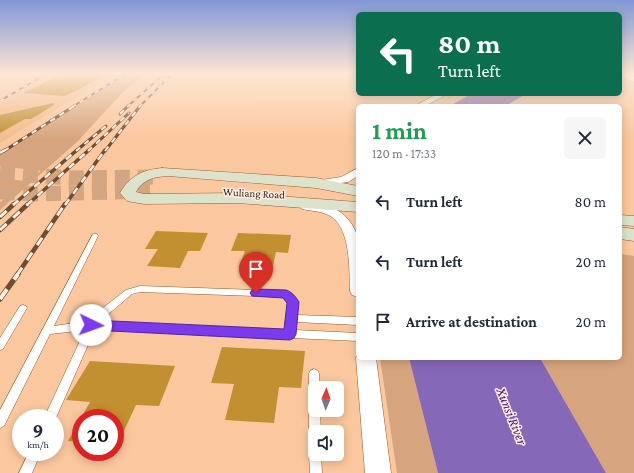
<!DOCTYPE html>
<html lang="en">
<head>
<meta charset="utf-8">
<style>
  body { margin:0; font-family:"Crimson Pro",serif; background:#f6f6f7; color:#1f2937; height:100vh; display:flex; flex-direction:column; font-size:15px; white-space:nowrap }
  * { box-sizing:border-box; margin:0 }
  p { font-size:13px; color:#747a83 }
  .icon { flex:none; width:22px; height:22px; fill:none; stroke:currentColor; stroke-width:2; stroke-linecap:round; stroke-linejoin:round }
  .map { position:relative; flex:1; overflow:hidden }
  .side { position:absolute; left:356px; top:104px; width:266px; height:256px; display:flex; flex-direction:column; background:#fff; border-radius:6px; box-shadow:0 2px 10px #0003 }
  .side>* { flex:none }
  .hud { position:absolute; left:356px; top:12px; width:266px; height:84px; border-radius:6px; box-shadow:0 2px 10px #0003; background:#0b6e4f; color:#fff; overflow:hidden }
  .needle { width:26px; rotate:2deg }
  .tools { position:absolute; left:308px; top:381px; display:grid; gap:8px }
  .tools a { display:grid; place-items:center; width:36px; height:36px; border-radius:6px; background:#fff; box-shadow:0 2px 10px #0003; font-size:20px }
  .speed { position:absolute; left:12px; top:409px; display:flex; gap:8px; font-size:20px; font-weight:700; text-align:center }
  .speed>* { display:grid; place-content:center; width:52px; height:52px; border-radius:50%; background:#fff; box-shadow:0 2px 10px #0003; line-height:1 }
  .speed small { font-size:10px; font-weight:400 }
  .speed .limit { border:6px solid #d22; background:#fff; color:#111 }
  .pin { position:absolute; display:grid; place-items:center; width:34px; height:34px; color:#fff; margin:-41px -17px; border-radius:50% 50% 50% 0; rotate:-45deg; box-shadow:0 0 4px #0007 }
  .pin .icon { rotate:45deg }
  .me { position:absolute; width:44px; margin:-22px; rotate:93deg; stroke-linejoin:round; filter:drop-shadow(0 0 3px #0008) }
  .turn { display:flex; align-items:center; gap:14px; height:84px; padding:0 16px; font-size:18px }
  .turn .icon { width:52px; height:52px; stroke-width:2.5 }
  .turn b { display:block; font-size:28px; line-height:34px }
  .round { display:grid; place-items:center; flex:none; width:42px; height:42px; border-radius:6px; background:#f6f6f7 }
  .headline { display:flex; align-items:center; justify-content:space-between; height:68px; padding:0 16px }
  h1 { font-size:24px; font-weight:700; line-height:30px; color:#1e9e55 }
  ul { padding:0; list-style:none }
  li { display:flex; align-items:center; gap:12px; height:60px; padding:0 16px }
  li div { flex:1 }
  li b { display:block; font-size:15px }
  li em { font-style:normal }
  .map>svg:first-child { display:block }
</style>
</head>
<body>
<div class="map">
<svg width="634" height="473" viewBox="0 0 634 473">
  <rect width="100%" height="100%" fill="#fbc79e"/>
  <!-- built -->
  <path fill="#f3bc8e" d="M50 73H116L0 143V104Z"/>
  <!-- green -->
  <g fill="#d7a57d">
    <path d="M128 73H147L123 92 77 142 0 210V202L16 192 0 190V178L24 181 41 171 0 166V155Z"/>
    <path d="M620 254 634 256V473H606L540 358H620Z"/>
    <path d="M380 358H409L438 473H397Z"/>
  </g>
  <!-- water -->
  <g fill="#8668b8">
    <path d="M471 94H526L505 106H450Z"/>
    <path d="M409 358H540L606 473H438Z"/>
  </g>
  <!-- building -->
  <g fill="#c29031">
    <path d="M63 73H109L76 91 64 96 24 93Z"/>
    <path d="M53 103 54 105 31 119H25L0 133V115Z"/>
    <path d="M156 231 208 233 200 251H188L180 268 147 266 158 249H145Z"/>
    <path d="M238 233 291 235 288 253 276 252 272 270 239 268 245 251H231Z"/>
    <path d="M222 347 305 351 301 388 279 387 274 423 225 420 234 384 211 383Z"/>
    <path d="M90 361 175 366 159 406 136 405 115 450V418H81V442L68 441 90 402 66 400Z"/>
  </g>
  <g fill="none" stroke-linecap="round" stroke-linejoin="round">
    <!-- secondary-tunnel -->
    <g stroke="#d3a580" stroke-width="15" stroke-dasharray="15 8" stroke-linecap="butt">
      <path d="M0 173 70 178 157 177"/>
      <path d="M0 192 36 194 150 191"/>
    </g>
    <!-- service casing -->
    <g stroke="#965d29" stroke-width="1">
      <g id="service">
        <path d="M93 234H97L98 236 54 326 89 321 91 317 126 290 140 286 286 291 289 292 297 302 296 315 358 317V325L296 322 295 330 358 333V341L95 329 55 420V418H44L85 330 50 334 4 426 0 428V410ZM140 292 284 297 289 303 286 330 99 322 132 294Z"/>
        <path d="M23 305 26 306 27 308 3 349 0 350V338L20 306Z"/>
        <path d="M314 369 318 371 319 374 320 388H315V410H320L321 432H315V454H321L322 473H310L309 454 311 450 312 449 311 448 309 444V374L310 371Z"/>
        <path d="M29 452H41L32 473H19Z"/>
      </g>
    </g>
    <!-- minor casing -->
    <g stroke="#965d29" stroke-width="1">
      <g id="minor">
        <path d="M437 94H447L425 106H415Z"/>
        <path d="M358 168V176L348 182 319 186 315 185 313 183 315 181 341 177Z"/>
        <path d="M306 202C333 205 348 211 358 237V297L352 295 350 291C349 270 351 231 332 217 323 211 311 211 302 209L300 206 302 203Z"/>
        <path d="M358 354V358H376L391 473H365L356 358Z"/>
      </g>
    </g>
    <!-- tertiary casing -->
    <g stroke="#965d29" stroke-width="1">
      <path id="tertiary" d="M620 73H626L634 77V82L620 76Z"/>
    </g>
    <!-- secondary casing -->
    <g stroke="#965d29" stroke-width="1">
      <g id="secondary">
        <path d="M162 168 316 178 358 186V196L316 188 168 176C154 177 143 179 136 192L144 194 237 193 358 202V212L237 203 144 204 127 201 120 193C130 176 142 170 162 168Z"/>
        <path d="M620 215 634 216V226L620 225Z"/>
        <path d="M620 227 634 229V241L620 239Z"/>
      </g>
    </g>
    <!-- service -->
    <use href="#service" fill="#fff" fill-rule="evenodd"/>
    <!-- minor -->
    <use href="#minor" fill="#fff" fill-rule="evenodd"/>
    <!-- tertiary -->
    <use href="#tertiary" fill="#fff" fill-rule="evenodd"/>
    <!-- secondary -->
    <use href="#secondary" fill="#dde2cc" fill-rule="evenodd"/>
    <!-- rail-far4 casing -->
    <g stroke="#6e4e33" stroke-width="2">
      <g id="rail-far4">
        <path d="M0 101 48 73"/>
        <path d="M72 107 127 73"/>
        <path d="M127 107 165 73"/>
        <path d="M139 107 173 73"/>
      </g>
    </g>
    <!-- rail-far3 casing -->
    <g stroke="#6e4e33" stroke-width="3">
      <g id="rail-far3">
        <path d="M120 114 128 106"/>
        <path d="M4 151 74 106"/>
        <path d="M76 151 106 126"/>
        <path d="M88 151 129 113"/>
        <path d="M105 151 140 106"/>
      </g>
    </g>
    <!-- rail-far2 casing -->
    <g stroke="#6e4e33" stroke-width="3.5">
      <g id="rail-far2">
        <path d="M0 153 5 150"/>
        <path d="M13 205 77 150"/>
        <path d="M27 205 89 150"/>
        <path d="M65 205 105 150"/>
      </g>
    </g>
    <!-- rail-far1 casing -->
    <g stroke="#6e4e33" stroke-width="4.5">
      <g id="rail-far1">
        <path d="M0 217 14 204"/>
        <path d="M0 230 28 204"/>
        <path d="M17 275 65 204"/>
      </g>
    </g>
    <!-- rail casing -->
    <g stroke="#6e4e33" stroke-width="5.5">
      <path id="rail" d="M0 299 18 274"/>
    </g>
    <!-- rail-far4 -->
    <use href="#rail-far4" stroke="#fff1e7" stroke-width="1.5" stroke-dasharray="4.5" stroke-linecap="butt"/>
    <!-- rail-far3 -->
    <use href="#rail-far3" stroke="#fff1e7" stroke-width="2" stroke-dasharray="5.5" stroke-linecap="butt"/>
    <!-- rail-far2 -->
    <use href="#rail-far2" stroke="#fff1e7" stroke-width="2.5" stroke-dasharray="7" stroke-linecap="butt"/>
    <!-- rail-far1 -->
    <use href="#rail-far1" stroke="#fff1e7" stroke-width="3" stroke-dasharray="9" stroke-linecap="butt"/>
    <!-- rail -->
    <use href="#rail" stroke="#fff1e7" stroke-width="4" stroke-dasharray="12" stroke-linecap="butt"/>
  </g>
  <!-- sky -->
  <linearGradient id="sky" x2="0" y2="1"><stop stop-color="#8196d5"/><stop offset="0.53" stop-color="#fde6d3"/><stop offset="1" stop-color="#fde6d3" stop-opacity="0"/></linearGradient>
  <rect width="634" height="139" fill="url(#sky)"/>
  <!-- route -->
  <path fill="#7c3aed" stroke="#51269a" d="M256 289 286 290C292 292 296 297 299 302L296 334 294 338 290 340 91 330 86 329 85 325 86 322 91 320 284 329 287 303 283 298 252 296 250 293 252 290Z"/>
  <g text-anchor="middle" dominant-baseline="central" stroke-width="3" stroke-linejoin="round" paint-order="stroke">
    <!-- street labels -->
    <g font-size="11" fill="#331b06" stroke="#fff1e7">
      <text transform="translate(254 193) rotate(3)">Wuliang Road</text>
    </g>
    <!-- near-water labels -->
    <g font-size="14" font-style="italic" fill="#400e72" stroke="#fff1e7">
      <text transform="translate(512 416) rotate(68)">Xunsi River</text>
    </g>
  </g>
</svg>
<div class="tools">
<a><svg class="needle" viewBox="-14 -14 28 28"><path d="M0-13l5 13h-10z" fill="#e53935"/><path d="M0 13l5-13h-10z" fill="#747a83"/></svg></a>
<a><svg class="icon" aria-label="sound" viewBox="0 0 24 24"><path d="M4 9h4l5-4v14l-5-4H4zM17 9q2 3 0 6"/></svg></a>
</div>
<div class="speed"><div>9<small>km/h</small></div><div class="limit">20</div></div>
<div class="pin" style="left:256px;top:293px;background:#d93025"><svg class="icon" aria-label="arrive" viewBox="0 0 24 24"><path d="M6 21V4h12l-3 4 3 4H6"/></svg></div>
<svg class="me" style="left:91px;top:325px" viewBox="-20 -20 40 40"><circle r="19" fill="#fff"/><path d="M0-13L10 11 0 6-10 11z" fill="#7c3aed"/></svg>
<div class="hud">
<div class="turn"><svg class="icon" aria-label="left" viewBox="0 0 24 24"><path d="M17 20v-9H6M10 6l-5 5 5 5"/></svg><div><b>80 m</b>Turn left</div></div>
</div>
<section class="side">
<div class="headline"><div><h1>1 min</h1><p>120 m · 17:33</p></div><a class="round"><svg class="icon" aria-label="close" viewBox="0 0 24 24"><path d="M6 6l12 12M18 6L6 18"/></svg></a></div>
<ul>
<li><svg class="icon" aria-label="left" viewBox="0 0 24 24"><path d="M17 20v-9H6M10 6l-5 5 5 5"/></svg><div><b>Turn left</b></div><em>80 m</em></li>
<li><svg class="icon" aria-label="left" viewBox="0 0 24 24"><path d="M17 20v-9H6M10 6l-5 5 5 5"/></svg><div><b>Turn left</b></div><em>20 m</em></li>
<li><svg class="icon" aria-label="arrive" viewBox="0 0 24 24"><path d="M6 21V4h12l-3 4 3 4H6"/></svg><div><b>Arrive at destination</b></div><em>20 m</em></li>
</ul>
</section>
</div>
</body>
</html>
